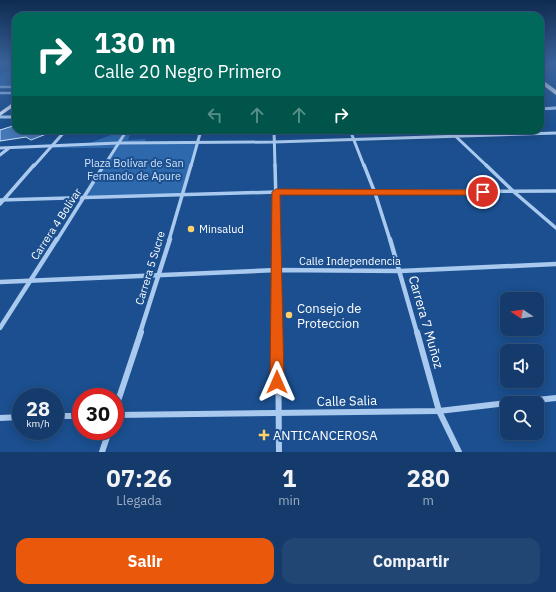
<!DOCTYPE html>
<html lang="es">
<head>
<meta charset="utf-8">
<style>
  body { margin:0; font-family:"IBM Plex Sans",sans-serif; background:#214673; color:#f1f3f6; height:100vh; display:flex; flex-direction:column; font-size:15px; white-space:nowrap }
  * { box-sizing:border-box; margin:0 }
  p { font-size:13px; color:#9dadc1 }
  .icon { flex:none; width:22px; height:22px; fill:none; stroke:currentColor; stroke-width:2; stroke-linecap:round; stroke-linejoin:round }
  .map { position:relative; height:452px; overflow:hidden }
  .drawer { display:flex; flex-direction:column; background:#143b6b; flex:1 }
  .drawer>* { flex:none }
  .hud { position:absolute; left:12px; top:12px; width:532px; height:122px; border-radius:12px; box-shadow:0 2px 10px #0003,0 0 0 1px #33557e; background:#00695c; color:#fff; overflow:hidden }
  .needle { width:26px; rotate:282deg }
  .buttons { position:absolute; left:500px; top:292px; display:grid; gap:8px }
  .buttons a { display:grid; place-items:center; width:44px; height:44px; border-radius:8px; background:#143b6b; box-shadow:0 2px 10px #0003,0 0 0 1px #33557e; font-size:20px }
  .speed { position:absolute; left:12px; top:388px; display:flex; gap:8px; font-size:20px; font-weight:700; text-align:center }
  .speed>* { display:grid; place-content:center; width:52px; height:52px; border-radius:50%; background:#143b6b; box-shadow:0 2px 10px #0003,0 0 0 1px #33557e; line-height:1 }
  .speed small { font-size:10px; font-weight:400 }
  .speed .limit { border:6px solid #d22; background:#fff; color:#111 }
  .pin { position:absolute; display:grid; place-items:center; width:34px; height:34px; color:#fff; margin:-17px; border:2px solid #fff; border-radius:50%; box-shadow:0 1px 4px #0007 }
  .me { position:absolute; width:44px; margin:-22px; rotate:0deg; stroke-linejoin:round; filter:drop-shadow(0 0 3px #0008) }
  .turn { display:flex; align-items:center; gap:14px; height:84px; padding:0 16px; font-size:18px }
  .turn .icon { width:52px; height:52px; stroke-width:2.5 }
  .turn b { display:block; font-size:28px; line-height:34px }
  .lanes { display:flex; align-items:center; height:38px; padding:0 16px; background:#0003; justify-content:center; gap:20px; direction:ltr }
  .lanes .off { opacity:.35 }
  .eta { display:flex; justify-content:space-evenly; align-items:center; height:68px; text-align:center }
  .eta b { font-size:24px; font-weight:800; line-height:28px }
  .primary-button { display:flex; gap:8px; margin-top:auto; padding:8px 16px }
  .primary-button a { flex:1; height:46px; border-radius:12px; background:#ea580c; color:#fff; font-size:16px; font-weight:800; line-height:46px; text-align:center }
  .primary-button a+a { background:#214673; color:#f1f3f6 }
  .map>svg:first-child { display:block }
</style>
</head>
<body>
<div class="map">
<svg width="556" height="452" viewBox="0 0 556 452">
  <rect width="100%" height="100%" fill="#1b4f8f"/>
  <!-- green -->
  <g fill="#2e69ad">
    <path d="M16 70V86H0V74L5 71Z"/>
    <path d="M118 130H132L128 140 146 139 144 143H197L181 196 83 198 115 148H52L56 144 90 143 116 133Z"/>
  </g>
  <!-- building -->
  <path fill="#4478b7" stroke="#cfe3fa" d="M16 125V130L54 131 31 140 26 137 0 141V130Z"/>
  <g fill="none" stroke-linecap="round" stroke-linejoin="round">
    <!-- minor-far4 -->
    <g stroke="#a9c9ee" stroke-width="2.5">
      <path d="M0 87H16"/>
      <path d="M0 93H16"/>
      <path d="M540 109 556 108"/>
    </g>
    <!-- minor-far3 -->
    <g stroke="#a9c9ee" stroke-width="3">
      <path d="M540 109 555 108"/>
      <path d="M0 117H16"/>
      <path d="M274 130 275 166"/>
      <path d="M350 130 364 166"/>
      <path d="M449 130 487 166"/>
      <path d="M0 148 118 143 274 142 556 133"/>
      <path d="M0 155 9 148"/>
      <path d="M34 166 66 130"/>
      <path d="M104 166 127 130"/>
      <path d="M191 166 201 130"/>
    </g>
    <!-- minor-far2 -->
    <g stroke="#a9c9ee" stroke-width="3.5">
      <path d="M275 165 277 240"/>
      <path d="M364 165 375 193 390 240"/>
      <path d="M486 165 514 192 556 228"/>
      <path d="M0 200 276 192 556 191"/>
      <path d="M0 204 34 165"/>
      <path d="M57 240 104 165"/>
      <path d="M169 240 191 165"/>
    </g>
    <!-- minor-far1 -->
    <g stroke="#a9c9ee" stroke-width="4.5">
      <path d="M277 239 278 333"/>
      <path d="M390 239 417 333"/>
      <path d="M0 282 277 270 400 271 556 264"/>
      <path d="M0 328 57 239"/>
      <path d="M140 333 170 239"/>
    </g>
    <!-- minor -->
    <g stroke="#a9c9ee" stroke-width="6">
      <path d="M278 332 279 452"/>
      <path d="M417 332 439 411 459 452"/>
      <path d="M509 403 556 398"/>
      <path d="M115 410 141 332"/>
      <path d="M115 415 439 411 507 403"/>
      <path d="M55 416H81"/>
      <path d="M0 418 21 417"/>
      <path d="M102 452 109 431"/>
    </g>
    <!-- secondary -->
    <path fill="#d6e6fa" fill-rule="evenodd" d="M14 102H16V105L0 116V112Z"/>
    <!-- trunk -->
    <path fill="#f8faff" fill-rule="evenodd" d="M540 78 556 90V95L540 83Z"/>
  </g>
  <!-- sky -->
  <linearGradient id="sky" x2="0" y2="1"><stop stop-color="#0f2b4f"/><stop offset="0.5" stop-color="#39639b"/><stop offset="1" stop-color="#39639b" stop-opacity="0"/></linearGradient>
  <rect width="556" height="127" fill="url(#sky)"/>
  <!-- route -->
  <path fill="#ea580c" stroke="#983908" d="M276 189 483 190 487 192 483 195H280L284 382 282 387 277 389 272 387 270 382 272 192Z"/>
  <!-- markers -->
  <g fill="#ffd166" stroke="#1b4f8f" stroke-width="1.5">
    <circle cx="191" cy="229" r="4"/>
    <circle cx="289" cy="315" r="4"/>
    <path d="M262 429h4v4h4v4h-4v4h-4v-4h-4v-4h4z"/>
  </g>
  <g text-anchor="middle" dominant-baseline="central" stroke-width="4" stroke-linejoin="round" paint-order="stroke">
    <!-- park labels -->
    <g font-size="11" fill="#cfe3fa" stroke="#1b4f8f">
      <text x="134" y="163">Plaza Bolívar de San<tspan x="134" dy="13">Fernando de Apure</tspan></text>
    </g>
    <!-- street labels -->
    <g font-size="11" fill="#fff" stroke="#1b4f8f">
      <text transform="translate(56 224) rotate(-57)">Carrera 4 Bolívar</text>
      <text x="350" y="261">Calle Independencia</text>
      <text transform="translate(150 268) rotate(-73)">Carrera 5 Sucre</text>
    </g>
    <!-- poi labels -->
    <g font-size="11" fill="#fff" stroke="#1b4f8f" text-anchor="start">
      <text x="199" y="229">Minsalud</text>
    </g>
    <!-- near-poi labels -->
    <g font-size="13" fill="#fff" stroke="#1b4f8f" text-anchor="start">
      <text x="297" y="308">Consejo de<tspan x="297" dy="15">Proteccion</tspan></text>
      <text x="273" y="435">ANTICANCEROSA</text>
    </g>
    <!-- near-street labels -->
    <g font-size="13" fill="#fff" stroke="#1b4f8f">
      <text transform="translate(426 322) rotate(74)">Carrera 7 Muñoz</text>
      <text transform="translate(347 401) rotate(-1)">Calle Salia</text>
    </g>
  </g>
</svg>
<div class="buttons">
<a><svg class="needle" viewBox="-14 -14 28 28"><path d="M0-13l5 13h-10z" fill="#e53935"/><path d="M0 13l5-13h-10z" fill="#9dadc1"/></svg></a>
<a><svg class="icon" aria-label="sound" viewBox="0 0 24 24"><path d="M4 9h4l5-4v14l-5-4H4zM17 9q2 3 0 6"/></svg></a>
<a><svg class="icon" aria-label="search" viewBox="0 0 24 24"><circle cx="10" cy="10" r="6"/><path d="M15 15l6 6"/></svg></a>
</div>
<div class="speed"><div>28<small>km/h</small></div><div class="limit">30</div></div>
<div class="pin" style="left:483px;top:192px;background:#d93025"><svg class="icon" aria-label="arrive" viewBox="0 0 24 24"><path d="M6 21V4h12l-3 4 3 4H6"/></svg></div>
<svg class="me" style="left:277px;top:382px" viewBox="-20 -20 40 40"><path d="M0-17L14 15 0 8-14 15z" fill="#ea580c" stroke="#fff" stroke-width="4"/></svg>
<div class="hud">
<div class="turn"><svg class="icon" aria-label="right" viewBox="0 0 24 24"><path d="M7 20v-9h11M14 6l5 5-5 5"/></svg><div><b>130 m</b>Calle 20 Negro Primero</div></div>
<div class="lanes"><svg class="icon off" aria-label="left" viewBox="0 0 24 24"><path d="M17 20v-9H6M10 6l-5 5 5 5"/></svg><svg class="icon off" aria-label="ahead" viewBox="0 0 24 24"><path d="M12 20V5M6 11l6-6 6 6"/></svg><svg class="icon off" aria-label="ahead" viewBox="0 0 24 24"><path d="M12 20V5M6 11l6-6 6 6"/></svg><svg class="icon" aria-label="right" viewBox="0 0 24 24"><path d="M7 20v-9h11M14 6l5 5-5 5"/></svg></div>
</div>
</div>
<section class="drawer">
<div class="eta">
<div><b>07:26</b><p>Llegada</p></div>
<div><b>1</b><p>min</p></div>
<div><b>280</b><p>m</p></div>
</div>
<div class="primary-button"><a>Salir</a><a>Compartir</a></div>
</section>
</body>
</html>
